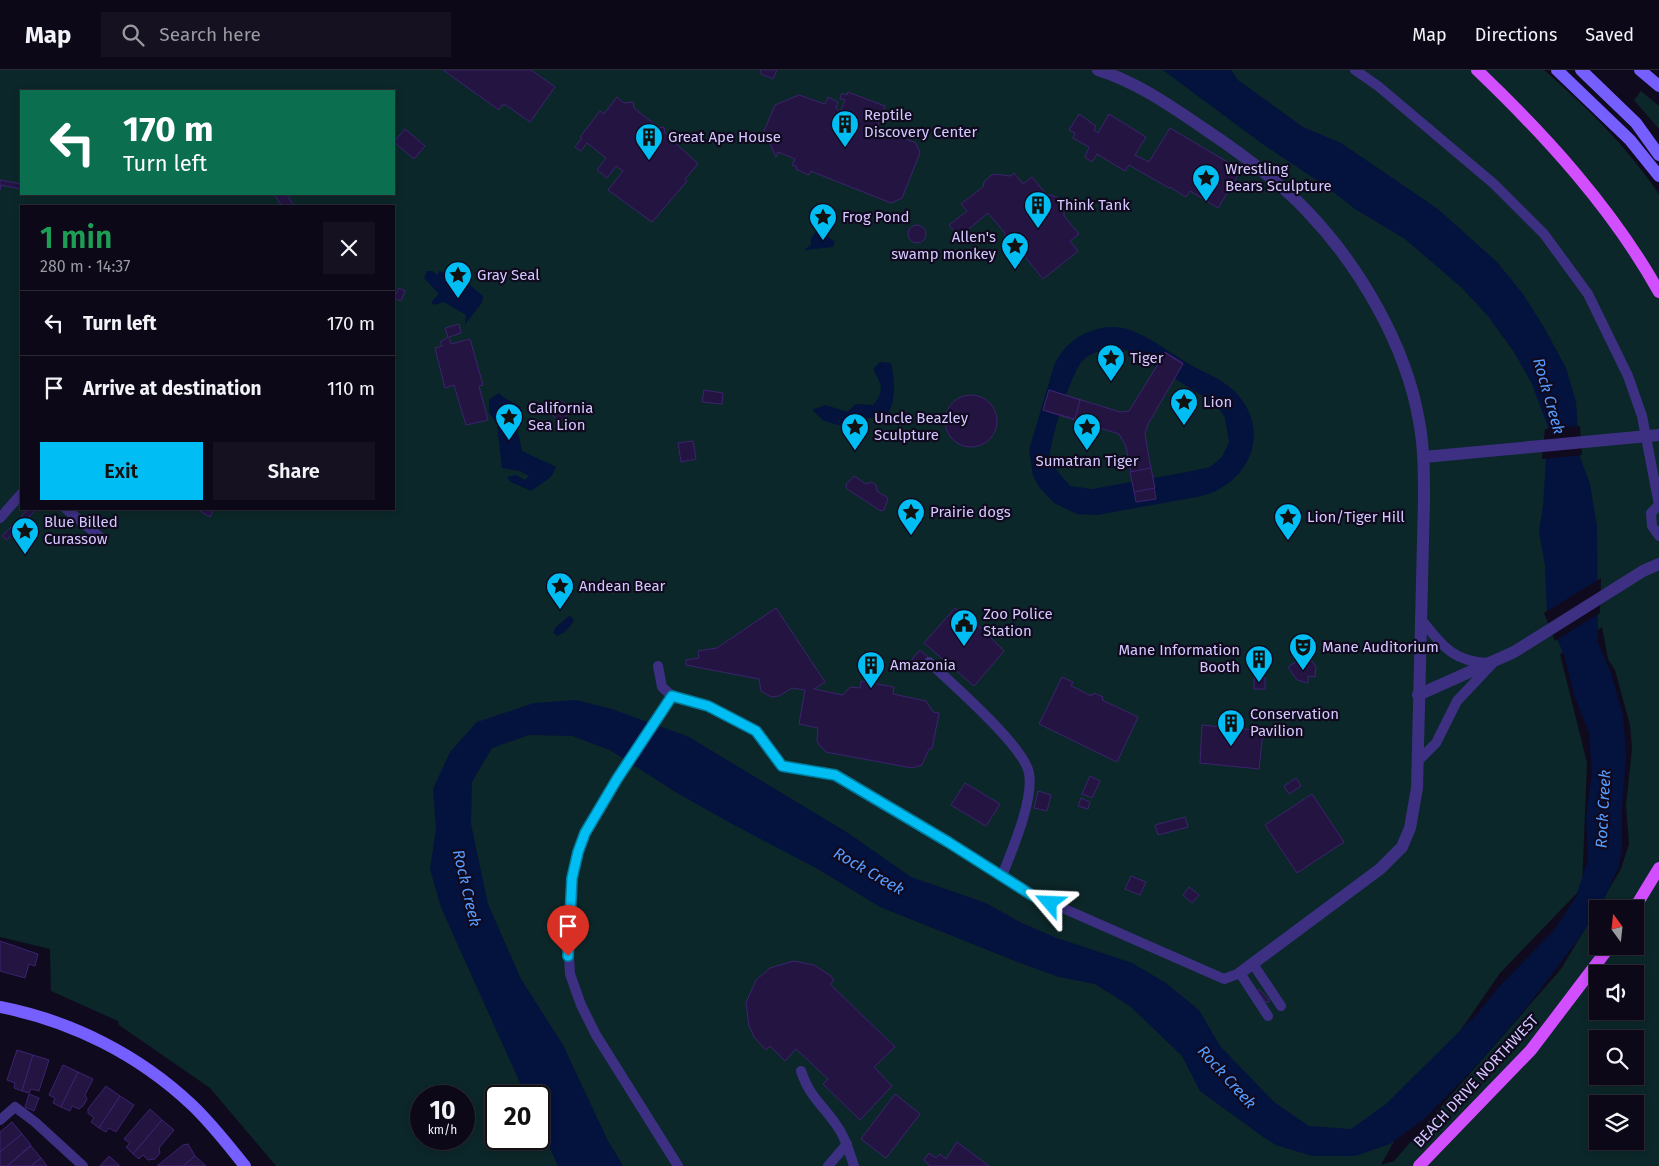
<!DOCTYPE html>
<html lang="en">
<head>
<meta charset="utf-8">
<style>
  body { margin:0; font-family:"Fira Sans",sans-serif; background:#151120; color:#f1f3f6; height:100vh; display:flex; flex-direction:column; font-size:19px; white-space:nowrap }
  * { box-sizing:border-box; margin:0 }
  p { font-size:16px; color:#9a9aa1 }
  .icon { flex:none; width:28px; height:28px; fill:none; stroke:currentColor; stroke-width:2; stroke-linecap:round; stroke-linejoin:round }
  .map { position:relative; flex:1; overflow:hidden }
  .sheet { position:absolute; left:20px; top:135px; width:375px; height:305px; display:flex; flex-direction:column; background:#0c0817; border-radius:0px; box-shadow:0 2px 8px #0003,0 0 0 1px #2c2936 }
  .sheet>* { flex:none }
  .banner { position:absolute; left:20px; top:20px; width:375px; height:105px; border-radius:0px; box-shadow:0 2px 8px #0003,0 0 0 1px #2c2936; background:#0b6e4f; color:#fff; overflow:hidden }
  .needle { width:32px; rotate:345deg }
  .fabs { position:absolute; left:1589px; top:830px; display:grid; gap:10px }
  .fabs a { display:grid; place-items:center; width:55px; height:55px; border-radius:0px; background:#0c0817; box-shadow:0 2px 8px #0003,0 0 0 1px #2c2936; font-size:25px }
  .speed { position:absolute; left:410px; top:1015px; display:flex; gap:10px; font-size:25px; font-weight:700; text-align:center }
  .speed>* { display:grid; place-content:center; width:65px; height:65px; border-radius:50%; background:#0c0817; box-shadow:0 2px 8px #0003,0 0 0 1px #2c2936; line-height:1 }
  .speed small { font-size:12px; font-weight:400 }
  .speed .limit { border:2px solid #111; border-radius:8px; background:#fff; color:#111 }
  .pin { position:absolute; display:grid; place-items:center; width:42px; height:42px; color:#fff; margin:-51px -21px; border-radius:50% 50% 50% 0; rotate:-45deg; box-shadow:0 0 5px #0007 }
  .pin .icon { rotate:45deg }
  .me { position:absolute; width:55px; margin:-28px; rotate:296deg; stroke-linejoin:round; filter:drop-shadow(0 0 4px #0008) }
  .turn { display:flex; align-items:center; gap:18px; height:105px; padding:0 20px; font-size:22px }
  .turn .icon { width:65px; height:65px; stroke-width:2.5 }
  .turn b { display:block; font-size:35px; line-height:42px }
  .round { display:grid; place-items:center; flex:none; width:52px; height:52px; border-radius:0px; background:#151120 }
  .headline { display:flex; align-items:center; justify-content:space-between; height:85px; padding:0 20px }
  h1 { font-size:30px; font-weight:600; line-height:38px; color:#1e9e55 }
  .action { display:flex; gap:10px; margin-top:auto; padding:10px 20px }
  .action a { flex:1; height:58px; border-radius:0px; background:#00bef3; color:#111; font-size:20px; font-weight:600; line-height:58px; text-align:center }
  .action a+a { background:#151120; color:#f1f3f6 }
  ul { padding:0; list-style:none }
  li { display:flex; align-items:center; gap:15px; height:65px; padding:0 20px; border-top:1px solid #2c2936 }
  li div { flex:1 }
  li b { display:block; font-size:19px }
  li em { font-style:normal }
  header { display:flex; align-items:center; gap:30px; box-sizing:border-box; height:70px; padding:0 25px; background:#0c0817; border-bottom:1px solid #2c2936 }
  header strong { font-size:24px }
  nav { display:flex; gap:28px; margin-inline-start:auto; font-size:18px }
  .search { width:350px; height:45px; background:#151120; display:flex; align-items:center; gap:12px; box-sizing:border-box; padding:0 18px; border-radius:0px; color:#9a9aa1; font-size:19px }
  .map>svg:first-child { display:block }
</style>
</head>
<body>
<header>
<strong>Map</strong>
<div class="search"><svg class="icon" aria-label="search" viewBox="0 0 24 24"><circle cx="10" cy="10" r="6"/><path d="M15 15l6 6"/></svg>Search here</div>
<nav><a>Map</a><a>Directions</a><a>Saved</a></nav>
</header>
<div class="map">
<svg width="1659" height="1096" viewBox="0 0 1659 1096">
  <rect width="100%" height="100%" fill="#100a1f"/>
  <!-- green -->
  <g fill="#0c2729" fill-rule="evenodd">
    <path d="M0 0H1544C1587 37 1627 77 1659 124V1096H276L210 1018 119 955 118 951 51 921 50 879 0 867ZM21 21H394V124H21ZM21 136H394V439H21ZM1602 557 1608 589 1615 600 1630 655 1632 679 1626 736 1629 774 1621 799 1561 899 1394 1091 1381 1095 1432 1002 1500 903 1582 818 1587 693 1560 584ZM1598 839H1635V876H1598ZM1598 904H1635V941H1598ZM1598 969H1635V1006H1598ZM421 1026H464V1069H421ZM496 1026H539V1069H496ZM1598 1034H1635V1071H1598Z"/>
    <path d="M1641 21 1659 36V59L1634 30Z"/>
  </g>
  <!-- water -->
  <g fill="#04123e" fill-rule="evenodd">
    <path d="M1163 0H1231L1238 10 1303 57 1341 73 1438 139 1497 192 1523 224 1545 259 1566 298 1576 332 1580 387 1590 414 1597 456 1598 573 1611 603 1623 645 1626 685 1622 738V780L1618 799 1601 835 1579 868 1531 932 1479 993 1424 1049 1390 1074 1355 1086H1312L1276 1075 1266 1069 1200 1021 1182 986 1131 937 1095 914 1059 907 1020 893 880 837 816 798 734 755 677 723 610 680 572 666 529 665 492 678 472 712 471 754 488 834 521 909 563 975 607 1069 623 1096H558L539 1054V1026H526L456 871 441 837 430 799 436 759 433 719 450 682 477 652 534 633 576 630 612 639 689 667 848 763 911 807 986 833 1022 853 1057 868 1132 893 1166 913 1199 940 1220 976 1274 1032 1309 1056 1351 1059 1386 1034 1476 945 1498 918 1554 860 1576 827 1588 789 1586 748 1592 704 1589 663 1574 625 1564 585 1547 545 1545 495 1539 462 1543 436 1548 357 1532 314 1514 282 1488 246 1462 218 1405 169 1355 139 1327 117 1261 73Z"/>
    <path d="M816 162H822L835 172 833 177 804 180 811 175V168Z"/>
    <path d="M427 201H432L438 205 439 201 454 205V212L463 213 464 210 483 226 482 233 465 254 466 245 444 232 434 235 431 232 439 224 424 208Z"/>
    <path d="M1108 257C1115 257 1123 257 1130 260 1150 267 1166 280 1184 291 1201 302 1225 309 1238 325 1272 365 1247 414 1202 426L1097 445 1077 444 1054 433 1039 417 1033 406 1029 380 1054 296C1065 272 1082 261 1108 257ZM1106 279H1122L1135 284 1201 325 1220 340 1225 348 1229 372 1222 387 1210 397 1187 402 1092 419 1070 416 1049 391C1050 371 1068 312 1080 294 1086 285 1096 282 1106 279Z"/>
    <path d="M880 292 891 293C895 313 897 333 884 350L878 347 863 349 857 360 824 351 812 340 826 335 847 342 856 334 873 335C886 321 881 314 873 299Z"/>
    <path d="M499 323 503 327 521 337 516 353 522 381 556 397 551 407 531 421 511 412 507 407 516 405 525 410 529 406 520 401 502 398 497 354 489 343V330Z"/>
    <path d="M569 546 572 547 574 551 565 562 557 566 554 563 555 558Z"/>
  </g>
  <!-- pier -->
  <g fill="#100a1f">
    <path d="M1580 356 1582 385 1542 389 1545 359Z"/>
    <path d="M1601 508 1600 543 1555 571 1544 543Z"/>
  </g>
  <!-- building -->
  <g fill="#231442" stroke="#3c2370">
    <path d="M443 0H531L555 17 530 52 506 35H502L499 40Z"/>
    <path d="M760 0H777L773 9 761 4Z"/>
    <path d="M848 22 885 36 877 57 916 73 920 83 902 128 891 133 813 102 811 101 809 105 796 99 797 97 792 95 795 89 778 82 776 87 764 61 775 35 799 25 825 34 828 27 838 32 836 38 840 42 845 30 840 29 842 23 847 25Z"/>
    <path d="M617 27 624 33 633 32 634 38 659 58 664 57 665 63 698 94 685 109 687 111 652 152 608 120 623 101 616 96 607 108 597 100 606 88 587 73 581 81 575 77 582 68 580 67 600 41 604 44Z"/>
    <path d="M1079 44 1096 56 1094 60 1098 63 1109 44 1146 67 1135 85 1149 92 1170 58 1241 100 1218 138 1190 121 1186 127 1170 117 1169 118 1129 95 1125 101 1097 84 1092 92 1085 87 1089 77 1073 68 1075 63 1069 60Z"/>
    <path d="M405 59 425 76 414 89 394 72Z"/>
    <path d="M1014 103 1023 114 1032 107 1046 124 1057 127 1064 135V146L1079 164 1070 171 1078 181 1043 209 1018 178H1013L1005 169V163L988 143 959 167 949 155 967 141 961 134 983 117 984 112 993 104 1011 106Z"/>
    <path d="M0 110 21 114V119L1 115 0 120Z"/>
    <path d="M274 124H286L293 134 282 136Z"/>
    <circle cx="917" cy="164" r="9"/>
    <path d="M399 218 405 221 401 231 394 228Z"/>
    <path d="M459 254 461 263 449 267 451 274 470 269 483 315 479 316 488 350 466 355 454 315 445 318 435 278 442 276 440 272 448 267 445 258Z"/>
    <path d="M1165 282 1183 293 1166 322 1148 311Z"/>
    <path d="M1165 283 1183 294 1148 354 1145 364 1156 429 1136 432 1126 376 1119 364 1043 340 1049 320 1120 342 1129 341Z"/>
    <path d="M704 320 723 323 722 334 702 332Z"/>
    <path d="M1049 320 1080 330 1075 349 1043 340Z"/>
    <circle cx="971" cy="351" r="26"/>
    <path d="M560 330 570 343 559 352 548 340Z"/>
    <path d="M693 371 696 389 681 392 678 373Z"/>
    <path d="M1151 398 1155 418 1134 422 1130 402Z"/>
    <path d="M854 406 866 414 871 412 876 415 877 421 888 428 884 440 881 441 847 419 846 415Z"/>
    <path d="M29 439 35 441 26 450 21 446Z"/>
    <path d="M196 439H214L210 447Z"/>
    <path d="M14 454 18 457 7 470 2 466Z"/>
    <path d="M776 538 825 612 814 619 843 625 850 617 860 618 861 611 894 617 893 624 926 631 933 642 939 643 932 679H929L922 695 912 698 826 682 819 675 817 670 818 658 799 654 805 620 792 618 779 626 771 627 761 621 759 609 686 595V590L699 588 698 581 717 578Z"/>
    <path d="M955 538 981 558 1004 581 974 616 924 573Z"/>
    <path d="M920 580 928 587 920 596 912 589Z"/>
    <path d="M1307 584 1316 597 1315 607 1308 606V613L1297 610 1288 597Z"/>
    <path d="M905 591 910 595 905 601 900 597Z"/>
    <path d="M1062 607 1073 612 1071 616 1076 618 1089 625H1093L1094 623 1103 627 1102 630 1138 647 1117 692 1039 654Z"/>
    <rect x="1254" y="608" width="11" height="11"/>
    <path d="M1202 655 1263 661 1259 699 1200 693Z"/>
    <path d="M1090 706 1100 711 1092 728 1082 724Z"/>
    <path d="M1296 708 1301 716 1289 724 1284 716Z"/>
    <path d="M965 713 1000 734 986 756 951 735Z"/>
    <path d="M1038 721 1051 725 1047 741 1034 738Z"/>
    <path d="M1312 724 1344 772 1297 803 1265 755Z"/>
    <path d="M1081 728 1090 732 1088 739 1078 736Z"/>
    <path d="M1185 747 1188 757 1158 765 1155 755Z"/>
    <path d="M1131 806 1146 812 1140 825 1125 819Z"/>
    <path d="M1189 817 1199 825 1192 833 1183 825Z"/>
    <path d="M0 871 38 884 35 896 29 894 25 908 0 901Z"/>
    <path d="M794 891 814 895 831 906 834 910 830 914 895 977 874 997 892 1016 860 1050 823 1014 828 1009 796 979 785 991 770 976 766 980 754 967 749 956 746 933 756 910 770 898Z"/>
    <path d="M1259 919 1269 930V932H1266L1258 922Z"/>
    <path d="M17 980 33 985 22 1021 14 1018 15 1013 7 1010Z"/>
    <path d="M33 985 49 990 39 1021 31 1019 29 1023 22 1021Z"/>
    <path d="M63 995 78 1002 61 1037 53 1033 55 1028 49 1025Z"/>
    <path d="M78 1002 93 1009 85 1025 87 1029 83 1036 79 1039 72 1036 70 1041 61 1037Z"/>
    <path d="M106 1016 120 1026 99 1058 91 1052 94 1048 88 1043V1039Z"/>
    <path d="M29 1024 39 1028 34 1041 25 1037Z"/>
    <path d="M895 1024 920 1044 886 1088 861 1069Z"/>
    <path d="M120 1026 134 1035 116 1062 109 1058 106 1062 99 1058Z"/>
    <path d="M150 1039 162 1050 133 1084 126 1077 130 1073 124 1069Z"/>
    <path d="M162 1050 174 1060 159 1078 160 1083 155 1089 148 1090 143 1085 139 1089 133 1084Z"/>
    <path d="M12 1052 22 1064 0 1082V1062Z"/>
    <path d="M22 1064 31 1075 7 1096H0V1082Z"/>
    <path d="M957 1072 989 1096H930L924 1090 929 1083 936 1088 940 1084 946 1089Z"/>
    <path d="M188 1074 195 1086 183 1096H157L183 1075Z"/>
    <path d="M31 1076 41 1088 31 1096H7Z"/>
    <path d="M109 1086 119 1095V1096H100Z"/>
    <path d="M195 1086 206 1096H183Z"/>
    <path d="M41 1088 47 1096H31Z"/>
  </g>
  <g fill="none" stroke-linecap="round" stroke-linejoin="round">
    <!-- lane -->
    <g stroke="#3d3083" stroke-width="10">
      <path d="M1355 0 1378 16 1494 114 1544 164 1588 224 1628 306 1642 346 1659 435"/>
      <path d="M1659 435 1651 443 1652 456 1659 466"/>
      <path d="M66 439 100 467"/>
      <path d="M0 448 21 424"/>
      <path d="M1420 548C1441 574 1452 592 1489 593"/>
      <path d="M929 592C950 612 1024 676 1029 703 1034 730 1012 780 1002 806"/>
      <path d="M658 596 662 617 672 626"/>
      <path d="M1418 691 1436 673 1457 631 1492 594"/>
      <path d="M1253 894 1281 936"/>
      <path d="M801 1001C810 1027 820 1032 835 1053 845 1066 849 1081 854 1096"/>
      <path d="M0 1050 15 1037 35 1052 83 1096"/>
      <path d="M678 1096 596 965 581 935 570 904 568 867 572 809 578 782 585 763 617 709 672 626 708 636 755 661 782 697 835 705 948 772 1033 825 1224 909 1240 903 1268 946"/>
      <path d="M828 1096 847 1074"/>
    </g>
    <!-- street -->
    <g stroke="#3d3083" stroke-width="12">
      <path d="M1098 0C1137 12 1172 37 1206 60 1242 84 1276 109 1306 140 1359 195 1406 275 1419 351 1424 377 1424 403 1424 430L1417 718 1410 758 1402 777 1380 799 1240 903"/>
      <path d="M1424 387 1659 365"/>
      <path d="M1418 625 1514 582 1643 501 1659 494"/>
    </g>
    <!-- secondary -->
    <g stroke="#765fff" stroke-width="12">
      <path d="M1557 0 1630 70 1659 106"/>
      <path d="M1581 0 1636 53 1659 85"/>
      <path d="M1640 0 1659 16"/>
      <path d="M0 937C72 951 139 985 192 1035 212 1054 228 1075 245 1096"/>
    </g>
    <!-- primary -->
    <g stroke="#d24fff" stroke-width="12">
      <path d="M1477 0C1546 66 1612 138 1659 222"/>
      <path d="M1634 839 1659 798"/>
      <path d="M1419 1096 1531 980 1610 876"/>
    </g>
  </g>
  <g fill="none" stroke-linecap="round" stroke-linejoin="round">
    <!-- route casing -->
    <g stroke="#007c9e" stroke-width="12">
      <path id="route" d="M568 886 572 808 578 782 585 763 617 709 672 626 708 636 756 661 782 696 835 705 948 772 1033 826 1050 833"/>
    </g>
    <!-- route -->
    <use href="#route" stroke="#00bef3" stroke-width="9"/>
  </g>
  <!-- icons -->
  <defs>
    <g id="building-pin" transform="scale(1.4375)"><path d="M0 17L-7.5 6A9.5 9.5 0 1 1 7.5 6Z" fill="#00bef3" stroke="#100a1f"/><path d="M-4-6H4V6H1V3H-1V6H-4ZM-2.5-4.3h1.7v1.8h-1.7ZM.8-4.3h1.7v1.8H.8ZM-2.5-1h1.7V.8h-1.7ZM.8-1h1.7V.8H.8Z" fill="#111"/></g>
    <g id="sight-pin" transform="scale(1.4375)"><path d="M0 17L-7.5 6A9.5 9.5 0 1 1 7.5 6Z" fill="#00bef3" stroke="#100a1f"/><path d="M0-6L1.8-2.2L6-1.7L2.9 1.2L3.7 5.4L0 3.3L-3.7 5.4L-2.9 1.2L-6-1.7L-1.8-2.2Z" fill="#111"/></g>
    <g id="civic-pin" transform="scale(1.4375)"><path d="M0 17L-7.5 6A9.5 9.5 0 1 1 7.5 6Z" fill="#00bef3" stroke="#100a1f"/><path d="M-.6-6.5H3V-4.5H.6V-3L4-1V1h2V6H-6V1h2V-1L-.6-3ZM-1.2 2.5V6h2.4V2.5Z" fill="#111"/></g>
    <g id="theatre-pin" transform="scale(1.4375)"><path d="M0 17L-7.5 6A9.5 9.5 0 1 1 7.5 6Z" fill="#00bef3" stroke="#100a1f"/><path d="M-5-5.5Q0-4 5-5.5V0Q5 5 0 6Q-5 5-5 0ZM-3.3-2.5H-1v1.5H-3.3ZM1-2.5H3.3v1.5H1ZM-2.8 1Q0 5.5 2.8 1Z" fill="#111"/></g>
  </defs>
  <g fill-rule="evenodd">
    <use href="#building-pin" x="845" y="54"/>
    <use href="#building-pin" x="649" y="67"/>
    <use href="#sight-pin" x="1206" y="108"/>
    <use href="#building-pin" x="1038" y="135"/>
    <use href="#sight-pin" x="823" y="147"/>
    <use href="#sight-pin" x="1015" y="176"/>
    <use href="#sight-pin" x="458" y="205"/>
    <use href="#sight-pin" x="1111" y="288"/>
    <use href="#sight-pin" x="1184" y="332"/>
    <use href="#sight-pin" x="509" y="347"/>
    <use href="#sight-pin" x="855" y="357"/>
    <use href="#sight-pin" x="1087" y="357"/>
    <use href="#sight-pin" x="911" y="442"/>
    <use href="#sight-pin" x="1288" y="447"/>
    <use href="#sight-pin" x="25" y="461"/>
    <use href="#sight-pin" x="560" y="516"/>
    <use href="#civic-pin" x="964" y="553"/>
    <use href="#theatre-pin" x="1303" y="577"/>
    <use href="#building-pin" x="1259" y="589"/>
    <use href="#building-pin" x="871" y="595"/>
    <use href="#building-pin" x="1231" y="653"/>
  </g>
  <g text-anchor="middle" dominant-baseline="central" stroke-width="4.5" stroke-linejoin="round" paint-order="stroke">
    <!-- poi labels -->
    <g font-size="15" fill="#d5c8ff" stroke="#100a1f" text-anchor="start">
      <text x="864" y="45">Reptile<tspan x="864" dy="17">Discovery Center</tspan></text>
      <text x="668" y="67">Great Ape House</text>
      <text x="1225" y="99">Wrestling<tspan x="1225" dy="17">Bears Sculpture</tspan></text>
      <text x="1057" y="135">Think Tank</text>
      <text x="842" y="147">Frog Pond</text>
      <text x="996" y="167" text-anchor="end">Allen's<tspan x="996" dy="17">swamp monkey</tspan></text>
      <text x="477" y="205">Gray Seal</text>
      <text x="1130" y="288">Tiger</text>
      <text x="1203" y="332">Lion</text>
      <text x="528" y="338">California<tspan x="528" dy="17">Sea Lion</tspan></text>
      <text x="874" y="348">Uncle Beazley<tspan x="874" dy="17">Sculpture</tspan></text>
      <text x="1087" y="391" text-anchor="middle">Sumatran Tiger</text>
      <text x="930" y="442">Prairie dogs</text>
      <text x="1307" y="447">Lion/Tiger Hill</text>
      <text x="44" y="452">Blue Billed<tspan x="44" dy="17">Curassow</tspan></text>
      <text x="579" y="516">Andean Bear</text>
      <text x="983" y="544">Zoo Police<tspan x="983" dy="17">Station</tspan></text>
      <text x="1322" y="577">Mane Auditorium</text>
      <text x="1240" y="580" text-anchor="end">Mane Information<tspan x="1240" dy="17">Booth</tspan></text>
      <text x="890" y="595">Amazonia</text>
      <text x="1250" y="644">Conservation<tspan x="1250" dy="17">Pavilion</tspan></text>
    </g>
    <!-- street labels -->
    <g font-size="15" fill="#d5c8ff" stroke="#100a1f">
      <text transform="translate(1476 1011) rotate(-47)">BEACH DRIVE NORTHWEST</text>
    </g>
    <!-- water labels -->
    <g font-size="16" font-style="italic" fill="#569cff" stroke="#100a1f">
      <text transform="translate(1549 326) rotate(74)">Rock Creek</text>
      <text transform="translate(1603 739) rotate(-87)">Rock Creek</text>
      <text transform="translate(869 801) rotate(30)">Rock Creek</text>
      <text transform="translate(467 818) rotate(77)">Rock Creek</text>
      <text transform="translate(1227 1007) rotate(48)">Rock Creek</text>
    </g>
  </g>
</svg>
<div class="fabs">
<a><svg class="needle" viewBox="-14 -14 28 28"><path d="M0-13l5 13h-10z" fill="#e53935"/><path d="M0 13l5-13h-10z" fill="#9a9aa1"/></svg></a>
<a><svg class="icon" aria-label="sound" viewBox="0 0 24 24"><path d="M4 9h4l5-4v14l-5-4H4zM17 9q2 3 0 6"/></svg></a>
<a><svg class="icon" aria-label="search" viewBox="0 0 24 24"><circle cx="10" cy="10" r="6"/><path d="M15 15l6 6"/></svg></a>
<a><svg class="icon" aria-label="layers" viewBox="0 0 24 24"><path d="M12 4l9 5-9 5-9-5zM3 14l9 5 9-5"/></svg></a>
</div>
<div class="speed"><div>10<small>km/h</small></div><div class="limit">20</div></div>
<div class="pin" style="left:568px;top:886px;background:#d93025"><svg class="icon" aria-label="arrive" viewBox="0 0 24 24"><path d="M6 21V4h12l-3 4 3 4H6"/></svg></div>
<svg class="me" style="left:1050px;top:833px" viewBox="-20 -20 40 40"><path d="M0-17L14 15 0 8-14 15z" fill="#00bef3" stroke="#fff" stroke-width="4"/></svg>
<div class="banner">
<div class="turn"><svg class="icon" aria-label="left" viewBox="0 0 24 24"><path d="M17 20v-9H6M10 6l-5 5 5 5"/></svg><div><b>170 m</b>Turn left</div></div>
</div>
<section class="sheet">
<div class="headline"><div><h1>1 min</h1><p>280 m · 14:37</p></div><a class="round"><svg class="icon" aria-label="close" viewBox="0 0 24 24"><path d="M6 6l12 12M18 6L6 18"/></svg></a></div>
<ul>
<li><svg class="icon" aria-label="left" viewBox="0 0 24 24"><path d="M17 20v-9H6M10 6l-5 5 5 5"/></svg><div><b>Turn left</b></div><em>170 m</em></li>
<li><svg class="icon" aria-label="arrive" viewBox="0 0 24 24"><path d="M6 21V4h12l-3 4 3 4H6"/></svg><div><b>Arrive at destination</b></div><em>110 m</em></li>
</ul>
<div class="action"><a>Exit</a><a>Share</a></div>
</section>
</div>
</body>
</html>
